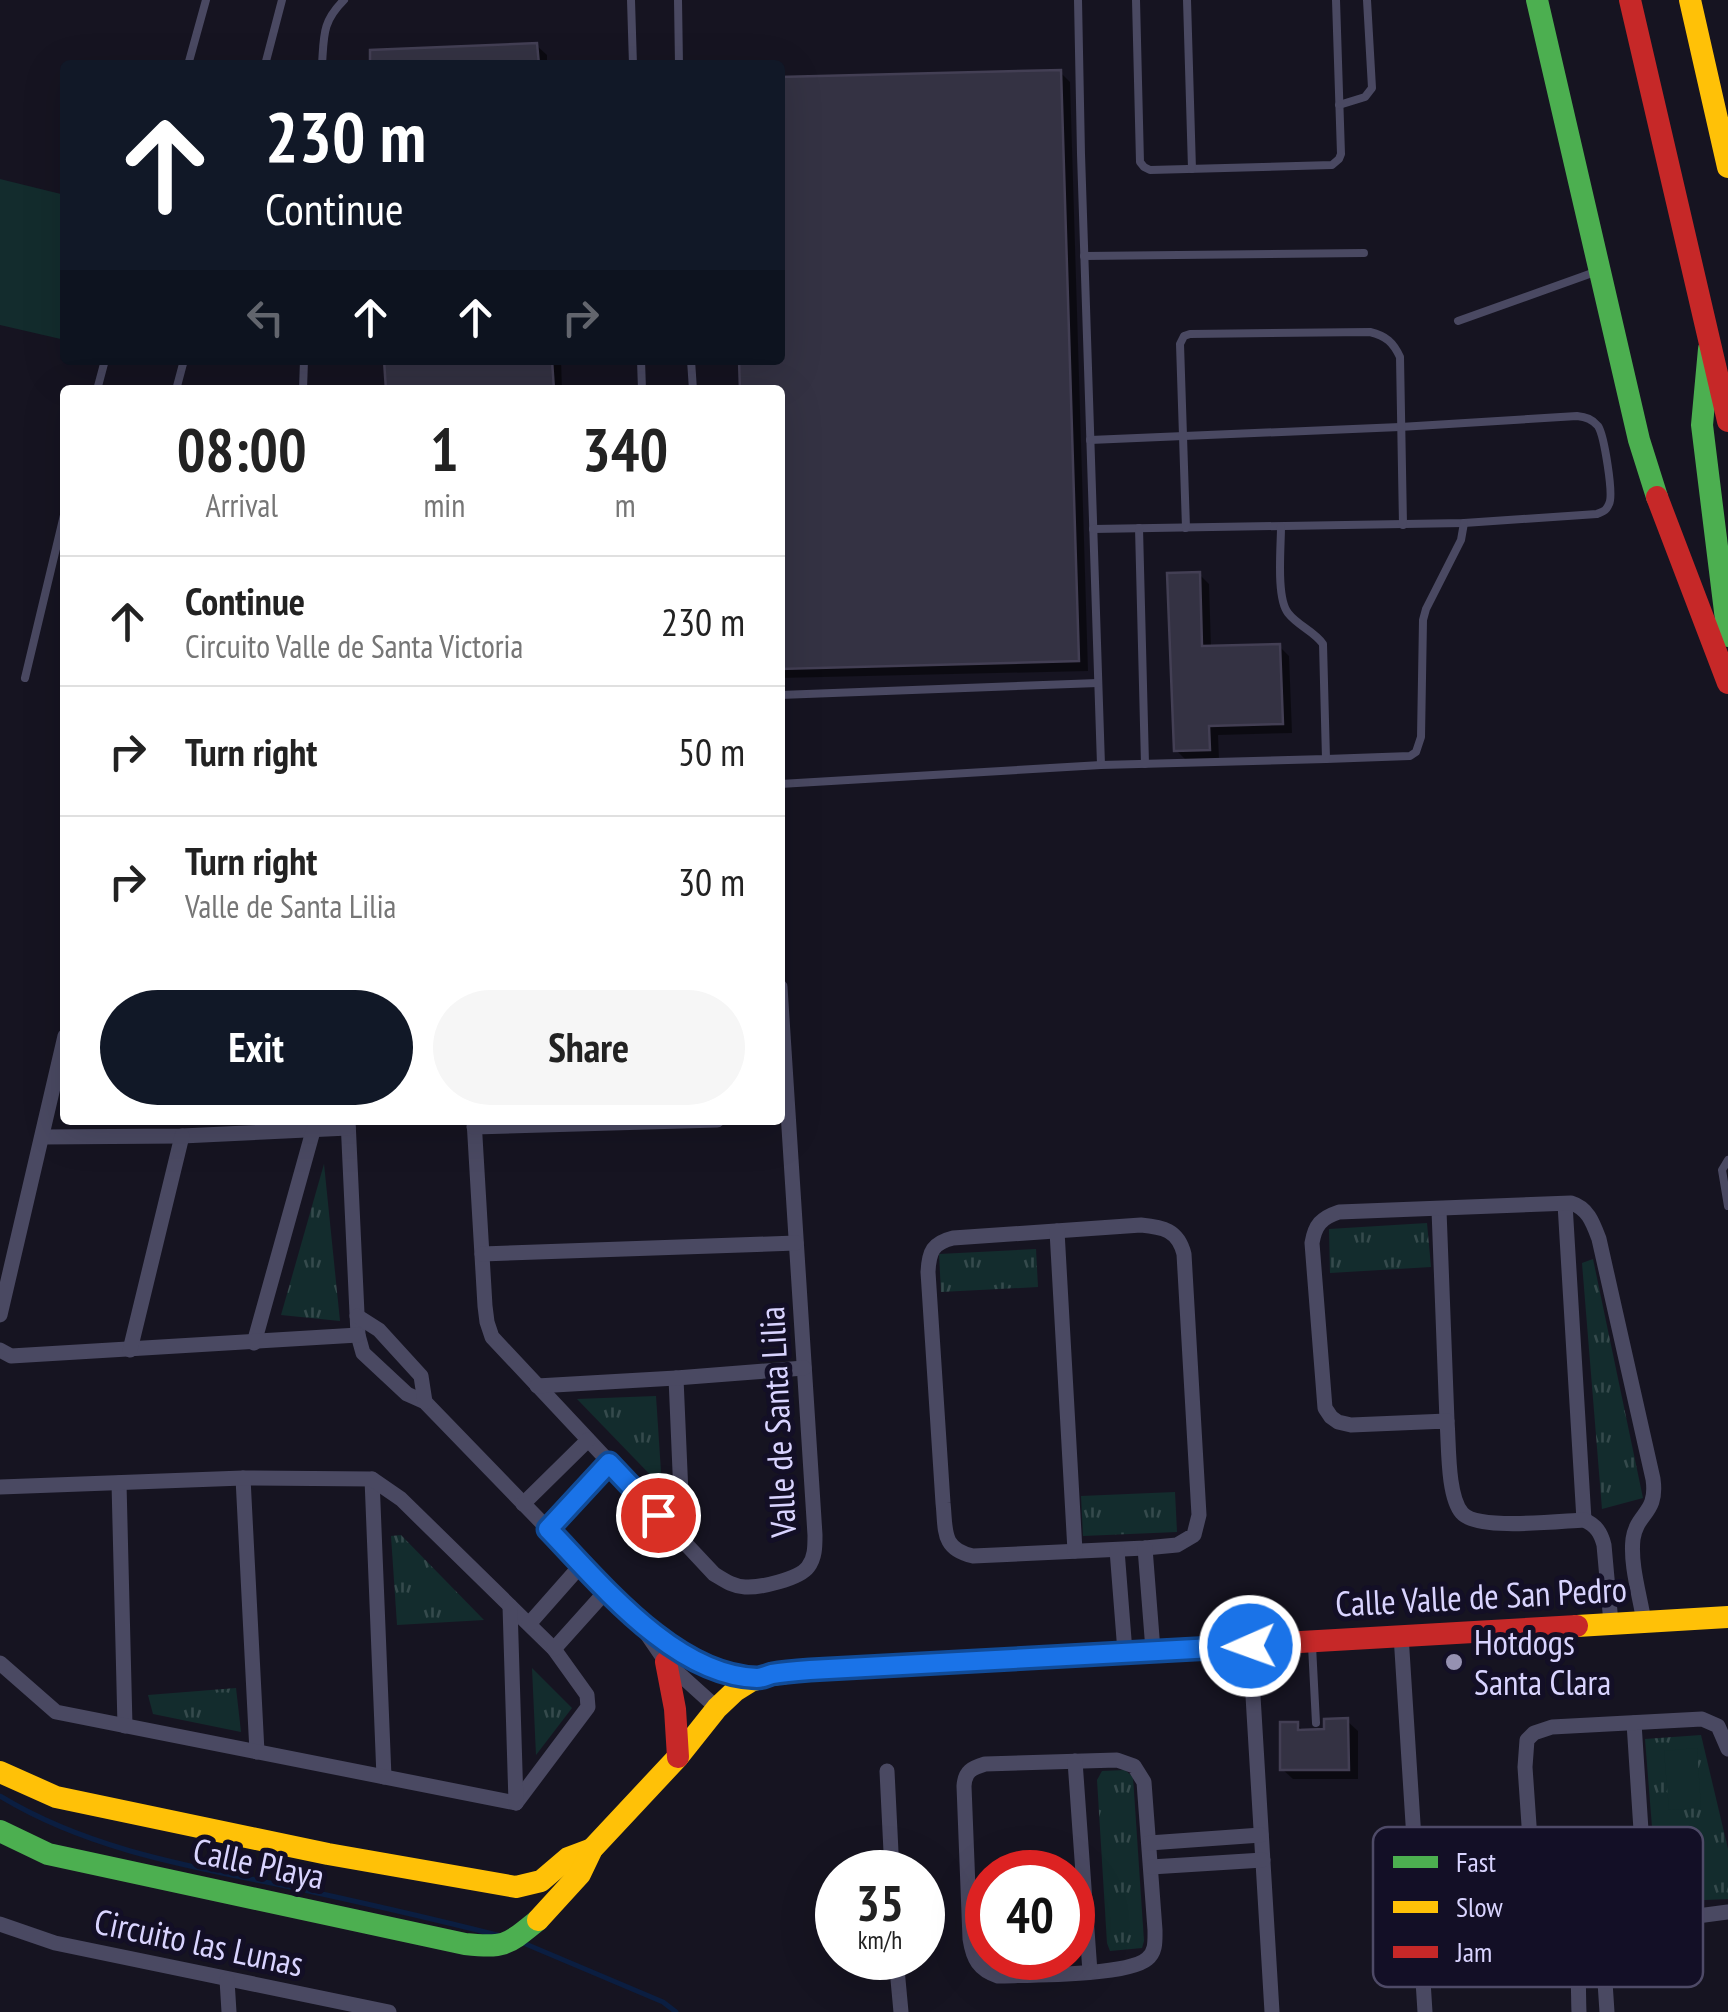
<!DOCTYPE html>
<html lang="en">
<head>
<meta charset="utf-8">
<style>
  body { margin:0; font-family:"PT Sans Narrow",sans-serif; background:#f6f6f6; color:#222; height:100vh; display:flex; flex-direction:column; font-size:38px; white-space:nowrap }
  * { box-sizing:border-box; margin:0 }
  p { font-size:32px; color:#767676 }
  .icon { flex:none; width:55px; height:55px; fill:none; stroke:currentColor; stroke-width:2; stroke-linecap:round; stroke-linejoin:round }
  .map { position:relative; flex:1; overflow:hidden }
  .sheet { position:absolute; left:60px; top:385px; width:725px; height:740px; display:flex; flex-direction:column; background:#fff; border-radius:10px; box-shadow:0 10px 40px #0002 }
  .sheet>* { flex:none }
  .top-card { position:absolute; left:60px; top:60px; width:725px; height:305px; border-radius:10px; box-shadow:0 10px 40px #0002; background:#111827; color:#fff; overflow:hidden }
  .speed { position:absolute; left:815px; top:1850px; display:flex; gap:20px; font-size:50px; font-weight:700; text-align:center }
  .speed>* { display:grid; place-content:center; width:130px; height:130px; border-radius:50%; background:#fff; box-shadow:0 10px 40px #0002; line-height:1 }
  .speed small { font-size:25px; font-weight:400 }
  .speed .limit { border:15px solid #d22; background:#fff; color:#111 }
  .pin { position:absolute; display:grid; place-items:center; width:85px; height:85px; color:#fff; margin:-42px; border:5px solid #fff; border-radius:50%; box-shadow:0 2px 10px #0007 }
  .me { position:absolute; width:110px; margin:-55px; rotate:268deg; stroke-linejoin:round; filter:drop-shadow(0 0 8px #0008) }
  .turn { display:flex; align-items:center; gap:35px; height:210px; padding:0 40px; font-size:45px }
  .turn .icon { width:130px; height:130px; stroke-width:2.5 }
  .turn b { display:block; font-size:70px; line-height:85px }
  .lanes { display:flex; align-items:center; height:95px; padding:0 40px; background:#0003; justify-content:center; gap:50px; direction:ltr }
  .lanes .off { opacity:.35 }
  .eta { display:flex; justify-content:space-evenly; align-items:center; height:170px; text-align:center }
  .eta b { font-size:60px; font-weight:800; line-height:70px }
  .button { display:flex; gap:20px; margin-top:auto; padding:20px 40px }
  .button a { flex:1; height:115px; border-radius:60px; background:#111827; color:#fff; font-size:40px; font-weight:800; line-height:115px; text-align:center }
  .button a+a { background:#f6f6f6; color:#222 }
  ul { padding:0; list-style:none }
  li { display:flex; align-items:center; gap:30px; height:130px; padding:0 40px; border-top:2px solid #e0e0e0 }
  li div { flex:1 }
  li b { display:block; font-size:38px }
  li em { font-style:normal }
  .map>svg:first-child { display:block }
</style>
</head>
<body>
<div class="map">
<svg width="1728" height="2012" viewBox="0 0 1728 2012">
  <defs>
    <pattern id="park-tufts" width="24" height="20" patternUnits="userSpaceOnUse" patternTransform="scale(2.5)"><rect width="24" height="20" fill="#132c2d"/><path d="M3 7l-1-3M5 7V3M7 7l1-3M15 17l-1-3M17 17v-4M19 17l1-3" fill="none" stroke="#354a4c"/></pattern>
  </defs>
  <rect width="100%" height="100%" fill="#161421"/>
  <!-- park -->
  <g fill="url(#park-tufts)">
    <path d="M324 1164 340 1321 281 1315Z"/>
    <path d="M1427 1223 1431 1267 1330 1273 1329 1229Z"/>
    <path d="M1036 1249 1038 1287 941 1292 939 1254Z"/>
    <path d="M1593 1259 1643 1498 1602 1509 1582 1263Z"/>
    <path d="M656 1396 662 1487 577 1399Z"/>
    <path d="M1175 1492 1177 1532 1083 1536 1081 1496Z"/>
    <path d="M401 1535 484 1620 397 1625 391 1536Z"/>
    <path d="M532 1668 572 1708 536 1755Z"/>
    <path d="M236 1688 241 1732 153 1714 148 1695Z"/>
    <path d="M1701 1735 1728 1849V1899L1658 1902 1645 1739Z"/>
    <path d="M1125 1770 1133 1777 1144 1941 1142 1948 1110 1951 1107 1943 1097 1780 1102 1771Z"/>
  </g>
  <!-- pitch -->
  <g fill="#132c2d">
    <path d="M0 179 65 195V340L0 325Z"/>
    <path d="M1697 1748 1701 1808 1669 1810 1664 1751Z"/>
  </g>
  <!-- shadow -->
  <g fill="#0007">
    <path d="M536 45 547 55V65H373Z"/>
    <path d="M1060 72 1070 82 1088 671 780 678V390H742L741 360H780V79Z"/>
    <path d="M387 360H561L562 390H388Z"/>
    <path d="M1199 574 1209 584 1211 648 1279 646 1289 656 1292 733 1218 735 1219 759 1186 760 1176 750Z"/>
    <path d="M1347 1721 1358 1731V1779H1293L1282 1769 1297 1724 1304 1732H1326Z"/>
  </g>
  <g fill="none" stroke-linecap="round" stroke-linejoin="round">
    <!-- stream -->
    <g stroke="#0b1e41" stroke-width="5">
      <path d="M0 1796C84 1847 181 1865 276 1884 351 1900 426 1917 501 1936"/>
      <path d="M521 1942 663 2002 676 2012"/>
    </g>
  </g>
  <!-- building -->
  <g fill="#343243" stroke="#433f54" stroke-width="2.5">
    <path d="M537 43 539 65H370V50Z"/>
    <path d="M1061 70 1079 661 780 669V390H740L739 360H780V77Z"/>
    <path d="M384 360H552L554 390H386Z"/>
    <path d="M1200 572 1202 646 1280 644 1283 724 1209 726 1210 750 1174 751 1167 573Z"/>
    <path d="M1348 1718 1349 1770H1280V1722H1298V1730L1324 1729V1719Z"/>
  </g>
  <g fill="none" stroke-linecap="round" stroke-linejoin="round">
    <!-- lane -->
    <g stroke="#4a4962" stroke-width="8">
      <path d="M631 0 633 65"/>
      <path d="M678 0 679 65"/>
      <path d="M1078 0 1081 154 1101 765"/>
      <path d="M1136 0 1140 162 1144 167 1150 170 1332 165 1339 159 1341 154 1336 0"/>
      <path d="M1187 0 1192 169"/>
      <path d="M188 65 206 0"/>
      <path d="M265 65 282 0"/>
      <path d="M322 65C324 35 322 22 344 0"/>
      <path d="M1339 105 1365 97 1372 88 1367 0"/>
      <path d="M1084 256 1364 253"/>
      <path d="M1458 321 1595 272"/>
      <path d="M641 360 642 390"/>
      <path d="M691 360 693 390"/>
      <path d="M97 390 105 360"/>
      <path d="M176 390 184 360"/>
      <path d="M303 390 304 360"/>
      <path d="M1090 440 1400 427 1577 416C1586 417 1592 419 1598 426 1604 435 1614 495 1609 504 1606 511 1604 511 1597 514L1464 523 1093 529"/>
      <path d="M1139 528 1145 764"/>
      <path d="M1186 528 1180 344 1184 336 1190 334 1370 332C1386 336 1393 342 1400 357L1403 525"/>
      <path d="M25 678 65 511"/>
      <path d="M780 695 1098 683"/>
      <path d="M1326 759 1410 756 1416 752 1421 737 1423 620 1426 609 1461 540 1464 523"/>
      <path d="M780 784 1101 765 1326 759 1323 644C1314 631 1298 626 1288 613 1276 598 1281 547 1281 527"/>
      <path d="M1728 1160 1722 1170 1728 1206"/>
      <path d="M1312 1646 1316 1723"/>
    </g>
    <!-- street -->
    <g stroke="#4a4962" stroke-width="15">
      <path d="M348 1120 358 1335 363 1353 407 1394 425 1402 640 1624 666 1662 717 1708"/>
      <path d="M474 1120 485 1306 487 1322 492 1337 714 1574C724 1580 732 1586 745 1587 760 1588 799 1579 808 1567 815 1558 815 1547 815 1535L780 987"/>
      <path d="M474 1127 717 1120"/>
      <path d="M42 1137 182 1136 348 1128"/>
      <path d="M1565 1204 1584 1520"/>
      <path d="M1439 1210 1447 1421"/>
      <path d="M1141 1225C1163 1227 1178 1230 1184 1254L1199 1515 1194 1535 1177 1545 1145 1548 973 1556C941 1549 946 1530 943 1503L928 1272C929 1251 933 1243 953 1238Z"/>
      <path d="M1057 1231 1075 1551"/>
      <path d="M482 1254 796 1243"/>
      <path d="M0 1315 65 1036"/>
      <path d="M357 1316 379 1330 421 1376 425 1402"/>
      <path d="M254 1343 313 1131"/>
      <path d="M0 1350 11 1356 358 1335"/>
      <path d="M130 1350 182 1136"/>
      <path d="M676 1378 683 1541"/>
      <path d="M537 1386 676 1378 804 1368"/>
      <path d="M243 1478 257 1752"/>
      <path d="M372 1479 384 1777"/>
      <path d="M119 1483 125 1726"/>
      <path d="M0 1487 243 1478 372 1479 401 1499 554 1649 587 1695 588 1707 516 1803 56 1712 0 1663"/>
      <path d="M523 1504 588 1440"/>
      <path d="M548 1529 609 1463"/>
      <path d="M1145 1548 1153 1650"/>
      <path d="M1117 1550 1125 1652"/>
      <path d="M510 1606 516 1803"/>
      <path d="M1611 1623 1604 1545C1601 1533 1596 1525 1584 1520 1560 1521 1477 1531 1462 1513 1447 1496 1449 1444 1447 1421L1351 1425 1338 1422 1331 1417 1325 1408 1312 1243C1315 1225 1321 1218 1339 1212L1571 1203C1588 1208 1593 1223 1599 1239L1653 1479C1658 1514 1637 1512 1633 1539 1630 1565 1640 1596 1644 1622"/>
      <path d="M529 1624 582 1564"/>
      <path d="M650 1631C689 1658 712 1669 759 1678"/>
      <path d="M1401 1635 1425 2012"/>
      <path d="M1250 1646 1272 2012"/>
      <path d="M554 1649 607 1590"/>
      <path d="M1634 1723 1647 1922"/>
      <path d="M1117 1760 1134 1766 1144 1782 1155 1930C1155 1941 1156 1952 1147 1959 1127 1976 1028 1975 998 1976 979 1970 973 1959 970 1939L964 1786C965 1771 972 1768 985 1764Z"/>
      <path d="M1075 1761 1090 1972"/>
      <path d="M887 1771 892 1872"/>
      <path d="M1149 1843 1261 1835"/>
      <path d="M1151 1867 1263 1860"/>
      <path d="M0 1924 55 1943 389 2012"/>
      <path d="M896 1958 901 2012"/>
      <path d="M227 1980 229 2012"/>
      <path d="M1579 2012C1578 1995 1580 1958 1572 1944 1563 1928 1541 1931 1535 1912L1525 1767 1527 1740 1534 1733 1552 1727 1702 1719 1718 1726 1728 1749"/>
      <path d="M1607 2012 1603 1952 1609 1932 1622 1926 1728 1912"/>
    </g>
    <!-- fast -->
    <g stroke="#4caf50" stroke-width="22">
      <path d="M1537 0 1639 440 1657 497"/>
      <path d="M1709 349 1702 425 1728 636"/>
      <path d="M0 1831 48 1854 465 1944C506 1948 507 1945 538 1920"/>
    </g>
    <!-- slow -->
    <g stroke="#ffc107" stroke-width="22">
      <path d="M1690 0 1728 167"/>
      <path d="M1577 1626 1728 1617"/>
      <path d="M0 1772 56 1797 328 1854 516 1887 541 1881 568 1858 592 1849"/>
      <path d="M538 1920 580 1874 592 1849 678 1757 717 1708 735 1691 751 1681 770 1675 810 1670 922 1664"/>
    </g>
    <!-- jam -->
    <g stroke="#c62828" stroke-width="22">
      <path d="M1630 0 1728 421"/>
      <path d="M1657 497 1728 683"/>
      <path d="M666 1662 675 1709 678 1757"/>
      <path d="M922 1664 1577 1626"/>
    </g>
  </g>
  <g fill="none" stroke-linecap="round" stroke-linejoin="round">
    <!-- route casing -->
    <g stroke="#114b97" stroke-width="25">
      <path id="route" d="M658 1515 609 1463 548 1529C600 1583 675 1676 757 1678 763 1678 765 1676 772 1674 784 1672 797 1671 810 1670L1250 1646"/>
    </g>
    <!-- route -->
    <use href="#route" stroke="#1a73e8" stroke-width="18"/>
  </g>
  <!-- markers -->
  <circle fill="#9591b1" stroke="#130f26" stroke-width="4" cx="1454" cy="1662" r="10"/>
  <g text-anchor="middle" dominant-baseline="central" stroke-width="10" stroke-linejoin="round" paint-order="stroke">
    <!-- street labels -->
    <g font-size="35" fill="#d9d4ff" stroke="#130f26">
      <text transform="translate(777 1422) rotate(-93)">Valle de Santa Lilia</text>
      <text transform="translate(1481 1596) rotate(-3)">Calle Valle de San Pedro</text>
      <text transform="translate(259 1863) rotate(12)">Calle Playa</text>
      <text transform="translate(199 1942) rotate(12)">Circuito las Lunas</text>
    </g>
    <!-- poi labels -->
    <g font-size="35" fill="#d9d4ff" stroke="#130f26" text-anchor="start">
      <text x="1474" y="1642">Hotdogs<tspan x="1474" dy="40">Santa Clara</tspan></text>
    </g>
  </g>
  <!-- legend -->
  <rect x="1373" y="1827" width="330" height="160" rx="15" fill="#130f26" stroke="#4e4a67" stroke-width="2.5"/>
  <rect x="1393" y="1856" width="45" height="12" fill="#4caf50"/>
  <rect x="1393" y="1901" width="45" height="12" fill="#ffc107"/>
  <rect x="1393" y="1946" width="45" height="12" fill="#c62828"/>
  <g font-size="28" fill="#d9d4ff">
    <text x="1456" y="1872">Fast</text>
    <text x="1456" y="1917">Slow</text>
    <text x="1456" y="1962">Jam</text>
  </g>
</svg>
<div class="speed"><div>35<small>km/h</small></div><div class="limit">40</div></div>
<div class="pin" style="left:658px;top:1515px;background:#d93025"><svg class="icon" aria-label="arrive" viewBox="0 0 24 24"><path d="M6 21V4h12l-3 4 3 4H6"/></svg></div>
<svg class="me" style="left:1250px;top:1646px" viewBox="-20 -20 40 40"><circle r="17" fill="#1a73e8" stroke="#fff" stroke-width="3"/><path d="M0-11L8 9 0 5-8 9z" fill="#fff"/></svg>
<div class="top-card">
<div class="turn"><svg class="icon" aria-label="ahead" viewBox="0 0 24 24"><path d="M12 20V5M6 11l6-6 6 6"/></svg><div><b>230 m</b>Continue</div></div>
<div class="lanes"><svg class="icon off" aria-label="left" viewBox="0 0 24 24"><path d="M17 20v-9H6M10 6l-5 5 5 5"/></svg><svg class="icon" aria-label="ahead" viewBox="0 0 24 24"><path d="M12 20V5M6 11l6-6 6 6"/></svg><svg class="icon" aria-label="ahead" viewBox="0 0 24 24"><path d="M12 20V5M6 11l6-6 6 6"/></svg><svg class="icon off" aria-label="right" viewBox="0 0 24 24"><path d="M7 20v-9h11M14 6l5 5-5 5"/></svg></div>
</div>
<section class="sheet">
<div class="eta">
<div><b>08:00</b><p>Arrival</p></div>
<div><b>1</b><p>min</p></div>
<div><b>340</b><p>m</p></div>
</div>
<ul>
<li><svg class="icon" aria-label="ahead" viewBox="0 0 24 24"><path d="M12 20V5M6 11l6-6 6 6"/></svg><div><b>Continue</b><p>Circuito Valle de Santa Victoria</p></div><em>230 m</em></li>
<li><svg class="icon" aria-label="right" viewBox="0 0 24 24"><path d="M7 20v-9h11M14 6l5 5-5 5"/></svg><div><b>Turn right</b></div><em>50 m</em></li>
<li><svg class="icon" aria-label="right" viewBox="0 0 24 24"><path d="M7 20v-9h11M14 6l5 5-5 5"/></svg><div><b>Turn right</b><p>Valle de Santa Lilia</p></div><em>30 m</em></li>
</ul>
<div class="button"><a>Exit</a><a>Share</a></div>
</section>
</div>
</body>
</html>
